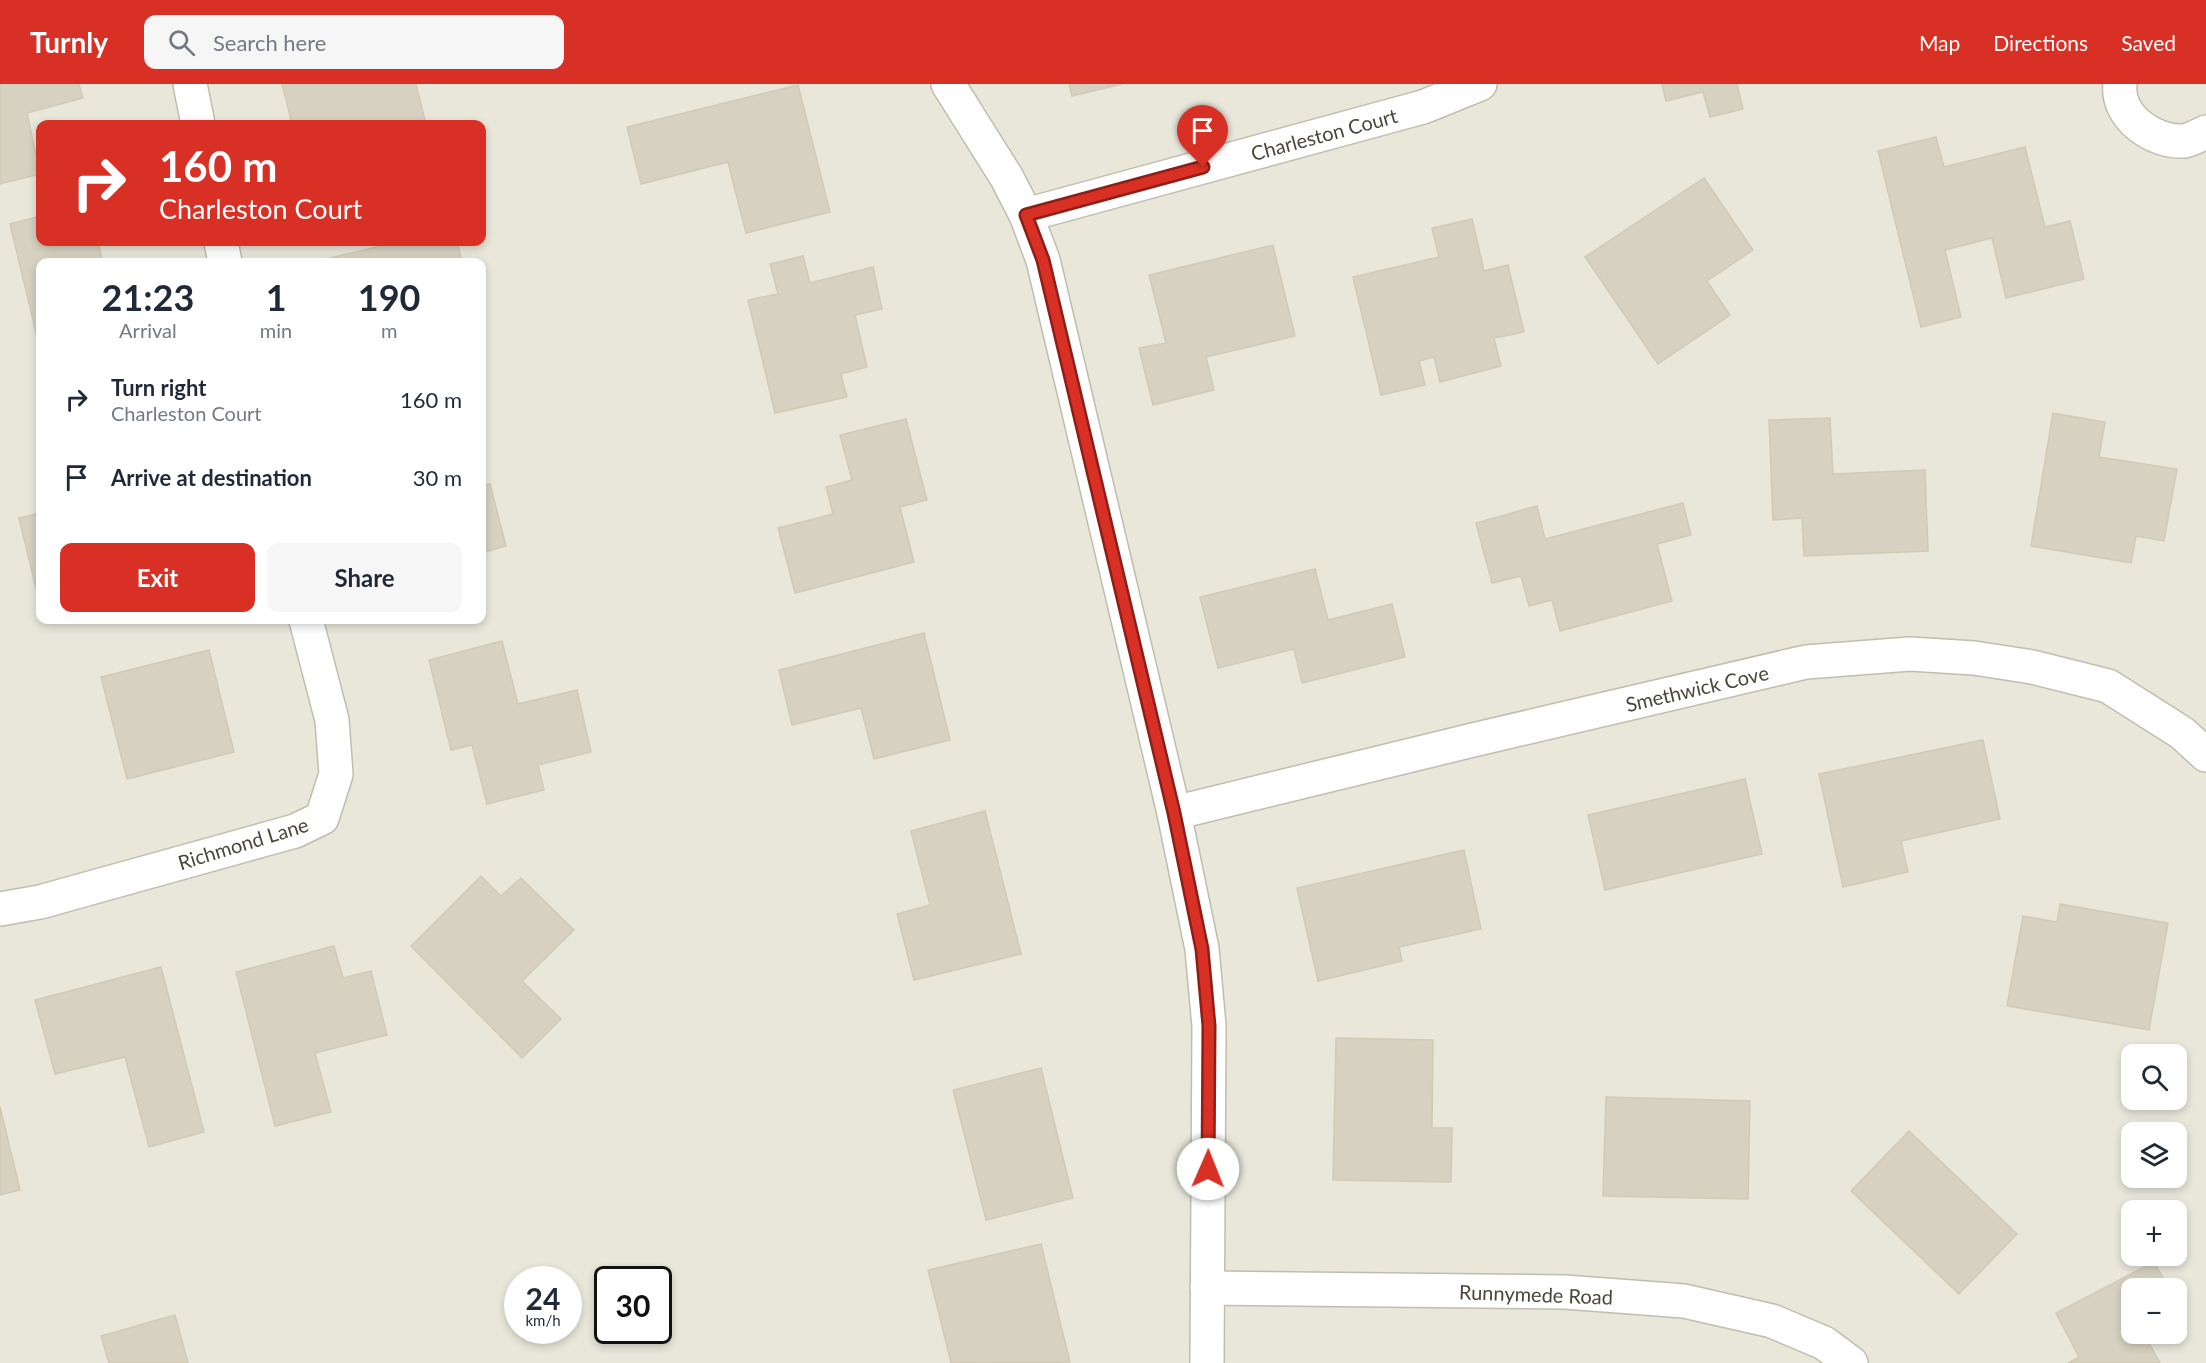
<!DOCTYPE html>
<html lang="en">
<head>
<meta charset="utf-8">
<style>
  body { margin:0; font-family:Lato,sans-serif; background:#f6f6f7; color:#1f2937; height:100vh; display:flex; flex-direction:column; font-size:22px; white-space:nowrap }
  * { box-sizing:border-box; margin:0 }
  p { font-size:20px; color:#747a83 }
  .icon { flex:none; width:33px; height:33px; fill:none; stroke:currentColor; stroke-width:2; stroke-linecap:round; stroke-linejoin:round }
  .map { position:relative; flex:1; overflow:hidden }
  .panel { position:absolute; left:36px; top:174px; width:450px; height:366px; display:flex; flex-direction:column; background:#fff; border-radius:12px; box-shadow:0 3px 9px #0003 }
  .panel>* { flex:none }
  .top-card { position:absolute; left:36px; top:36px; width:450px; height:126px; border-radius:12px; box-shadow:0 3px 9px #0003; background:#d93025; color:#fff; overflow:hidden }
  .buttons { position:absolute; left:2121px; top:960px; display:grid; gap:12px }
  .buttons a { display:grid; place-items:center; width:66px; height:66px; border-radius:12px; background:#fff; box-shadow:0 3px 9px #0003; font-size:30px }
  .speed { position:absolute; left:504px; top:1182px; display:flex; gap:12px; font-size:30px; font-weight:700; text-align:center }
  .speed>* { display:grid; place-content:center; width:78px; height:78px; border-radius:50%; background:#fff; box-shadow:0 3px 9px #0003; line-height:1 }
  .speed small { font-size:15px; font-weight:400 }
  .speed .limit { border:3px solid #111; border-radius:9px; background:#fff; color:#111 }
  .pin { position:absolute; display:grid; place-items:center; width:51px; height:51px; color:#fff; margin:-62px -26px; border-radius:50% 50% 50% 0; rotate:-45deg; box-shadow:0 0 6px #0007 }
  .pin .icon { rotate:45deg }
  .me { position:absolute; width:66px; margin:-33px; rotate:1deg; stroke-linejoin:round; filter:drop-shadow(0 0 4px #0008) }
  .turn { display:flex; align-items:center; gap:21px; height:126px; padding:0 24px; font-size:27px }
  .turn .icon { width:78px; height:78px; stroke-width:2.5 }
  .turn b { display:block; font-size:42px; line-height:51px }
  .eta { display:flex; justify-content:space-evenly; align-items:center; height:102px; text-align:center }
  .eta b { font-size:36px; font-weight:700; line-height:42px }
  .button { display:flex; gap:12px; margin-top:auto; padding:12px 24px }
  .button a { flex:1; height:69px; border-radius:12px; background:#d93025; color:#fff; font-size:24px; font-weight:700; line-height:69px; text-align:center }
  .button a+a { background:#f6f6f7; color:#1f2937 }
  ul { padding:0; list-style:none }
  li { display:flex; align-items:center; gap:18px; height:78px; padding:0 24px }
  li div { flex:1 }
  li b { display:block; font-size:22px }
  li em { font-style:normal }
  header { display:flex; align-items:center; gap:36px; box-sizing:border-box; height:84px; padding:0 30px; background:#d93025; color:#fff }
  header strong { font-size:28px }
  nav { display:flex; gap:33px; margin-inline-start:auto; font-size:21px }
  .search { width:420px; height:54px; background:#f6f6f7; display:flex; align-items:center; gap:15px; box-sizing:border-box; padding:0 21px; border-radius:12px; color:#747a83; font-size:22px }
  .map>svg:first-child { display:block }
</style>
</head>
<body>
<header>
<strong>Turnly</strong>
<div class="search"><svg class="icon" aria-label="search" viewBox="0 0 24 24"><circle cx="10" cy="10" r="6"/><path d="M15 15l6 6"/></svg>Search here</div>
<nav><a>Map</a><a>Directions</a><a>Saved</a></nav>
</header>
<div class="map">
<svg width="2206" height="1279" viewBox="0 0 2206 1279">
  <rect width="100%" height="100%" fill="#f6f4ec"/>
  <!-- residential -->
  <path fill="#e9e7da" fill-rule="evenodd" d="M0 0H2206V1279H0ZM40 40H482V158H40ZM40 178H482V536H40ZM2132 970H2176V1016H2132ZM2132 1048H2176V1094H2132ZM2132 1126H2176V1172H2132ZM518 1196H568V1246H518ZM608 1196H658V1246H608ZM2132 1204H2176V1250H2132Z"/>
  <!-- building -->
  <g fill="#d7d1c1" stroke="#d2cab5" stroke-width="1.5">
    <path d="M0 0H79L83 14 27 29 40 90 0 100Z"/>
    <path d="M282 0H416L426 40H292Z"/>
    <path d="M1069 0H1122L1072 12Z"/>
    <path d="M1662 0H1737L1743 25 1710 33 1703 8 1666 17Z"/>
    <path d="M798 1 830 128 746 149 728 78 641 100 627 43Z"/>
    <path d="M1936 53 1944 83 2025 63 2045 143 2070 137 2084 195 2006 214 1992 154 1945 166 1961 233 1921 243 1878 67Z"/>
    <path d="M1704 94 1753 166 1707 197 1730 231 1658 280 1585 173Z"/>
    <path d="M40 132V158H98L103 178H40V265L10 140Z"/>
    <path d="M1472 135 1484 187 1508 181 1524 248 1494 254 1501 282 1440 298 1434 273 1419 277 1425 301 1381 311 1353 193 1439 173 1432 144Z"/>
    <path d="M398 158H457L462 178H313Z"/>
    <path d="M1273 161 1295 252 1206 273 1214 306 1153 321 1139 264 1166 259 1149 191Z"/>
    <path d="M803 172 810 199 873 183 882 225 855 231 867 283 841 290 847 313 775 329 748 216 778 210 770 180Z"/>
    <path d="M2053 329 2105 338 2099 373 2177 385 2164 457 2136 452 2131 479 2031 462Z"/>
    <path d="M1830 334 1833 390 1925 386 1928 467 1804 472 1802 434 1773 436 1769 336Z"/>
    <path d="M906 335 927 416 900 423 914 478 795 509 778 444 833 430 826 403 852 396 840 351Z"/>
    <path d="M490 400 506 462 482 469V402Z"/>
    <path d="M1683 419 1691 451 1657 460 1672 517 1560 547 1552 516 1529 522 1521 492 1492 499 1476 439 1537 422 1545 455Z"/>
    <path d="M40 429V503L36 504 19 434Z"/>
    <path d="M1315 485 1328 536 1392 520 1405 573 1302 599 1294 565 1218 584 1200 513Z"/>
    <path d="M924 549 950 656 874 675 861 624 792 641 779 586Z"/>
    <path d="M502 557 518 620 577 606 591 668 538 681 544 706 487 720 472 661 451 666 429 576Z"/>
    <path d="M209 566 234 668 127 695 101 593Z"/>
    <path d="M1983 656 2000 735 1901 757 1908 788 1843 803 1819 690Z"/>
    <path d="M1745 695 1762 770 1605 806 1588 731Z"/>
    <path d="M985 727 1021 870 914 896 897 830 930 821 911 747Z"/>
    <path d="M1464 766 1481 845 1399 863 1402 877 1318 897 1297 804Z"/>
    <path d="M481 792 501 812 521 794 574 846 522 897 561 935 522 974 411 862Z"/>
    <path d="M2060 820 2168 839 2149 946 2007 922 2023 832 2057 838Z"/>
    <path d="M334 862 343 894 371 887 387 951 315 969 331 1028 275 1042 236 888Z"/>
    <path d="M161 883 204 1048 149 1063 125 973 55 990 35 916Z"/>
    <path d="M1336 954 1433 956 1432 1044H1452L1451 1098 1333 1096Z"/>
    <path d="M1041 984 1073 1114 986 1136 953 1006Z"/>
    <path d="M1606 1013 1750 1017 1748 1115 1603 1112Z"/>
    <path d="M0 1023 20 1106 0 1111Z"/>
    <path d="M1909 1047 2017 1150 1959 1210 1851 1107Z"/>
    <path d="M1041 1160 1070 1278 951 1279 928 1186Z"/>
    <path d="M2154 1178 2169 1204H2132V1250H2144L2160 1279H2068L2079 1273 2056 1229Z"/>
    <path d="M175 1231 188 1279H109L101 1252Z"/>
  </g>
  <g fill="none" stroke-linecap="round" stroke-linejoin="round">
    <!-- minor casing -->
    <g stroke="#c1bdae" stroke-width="36">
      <g id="minor">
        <path d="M190 0 198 40"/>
        <path d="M948 0 1007 94 1026 131 1043 176 1174 729 1202 865 1209 942 1207 1279"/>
        <path d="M2120 0C2116 33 2154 59 2184 57 2191 56 2199 51 2206 48"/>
        <path d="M1026 131 1423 23 1480 0"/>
        <path d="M221 158 225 178"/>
        <path d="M1174 729 1473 656 1806 578 1910 570 1974 574 2032 583 2108 602 2182 649 2206 671"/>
        <path d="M0 825 40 818 295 747 322 734 336 690 332 636 306 536"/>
        <path d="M1207 1204 1565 1208 1684 1217 1772 1237 1824 1259 1851 1279"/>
      </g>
    </g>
    <!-- minor -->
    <use href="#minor" stroke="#fff" stroke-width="33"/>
  </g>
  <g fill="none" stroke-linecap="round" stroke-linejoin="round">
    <!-- route casing -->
    <g stroke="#8d1f18" stroke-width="15">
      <path id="route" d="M1203 83 1026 131 1043 176 1174 729 1202 865 1209 942 1208 1085"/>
    </g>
    <!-- route -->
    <use href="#route" stroke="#d93025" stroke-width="10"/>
  </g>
  <g text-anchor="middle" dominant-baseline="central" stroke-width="4.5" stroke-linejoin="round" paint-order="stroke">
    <!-- street labels -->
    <g font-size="20" fill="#4a4639" stroke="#fff">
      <text transform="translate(1324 50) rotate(-15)">Charleston Court</text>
      <text transform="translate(1697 604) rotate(-13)">Smethwick Cove</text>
      <text transform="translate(243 759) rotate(-17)">Richmond Lane</text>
      <text transform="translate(1536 1210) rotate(2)">Runnymede Road</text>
    </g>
  </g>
</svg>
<div class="buttons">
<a><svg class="icon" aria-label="search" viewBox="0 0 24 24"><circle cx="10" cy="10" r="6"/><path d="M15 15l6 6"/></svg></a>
<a><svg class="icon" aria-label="layers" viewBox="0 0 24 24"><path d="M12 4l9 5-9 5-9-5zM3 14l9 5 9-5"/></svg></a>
<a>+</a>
<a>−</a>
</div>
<div class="speed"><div>24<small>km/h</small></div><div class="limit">30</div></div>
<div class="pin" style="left:1203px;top:83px;background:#d93025"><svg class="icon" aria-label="arrive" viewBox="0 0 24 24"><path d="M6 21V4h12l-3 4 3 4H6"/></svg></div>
<svg class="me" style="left:1208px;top:1085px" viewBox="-20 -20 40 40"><circle r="19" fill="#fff"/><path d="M0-13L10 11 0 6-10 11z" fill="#d93025"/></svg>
<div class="top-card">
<div class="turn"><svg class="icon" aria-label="right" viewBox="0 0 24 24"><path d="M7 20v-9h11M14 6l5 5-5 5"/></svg><div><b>160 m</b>Charleston Court</div></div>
</div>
<section class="panel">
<div class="eta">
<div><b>21:23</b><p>Arrival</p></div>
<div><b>1</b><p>min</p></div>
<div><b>190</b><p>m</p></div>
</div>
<ul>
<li><svg class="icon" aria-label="right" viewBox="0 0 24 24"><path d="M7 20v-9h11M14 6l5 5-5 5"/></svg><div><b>Turn right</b><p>Charleston Court</p></div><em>160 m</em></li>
<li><svg class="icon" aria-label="arrive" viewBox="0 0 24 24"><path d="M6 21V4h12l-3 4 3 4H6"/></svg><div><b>Arrive at destination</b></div><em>30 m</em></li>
</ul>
<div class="button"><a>Exit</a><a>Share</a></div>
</section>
</div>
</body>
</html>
